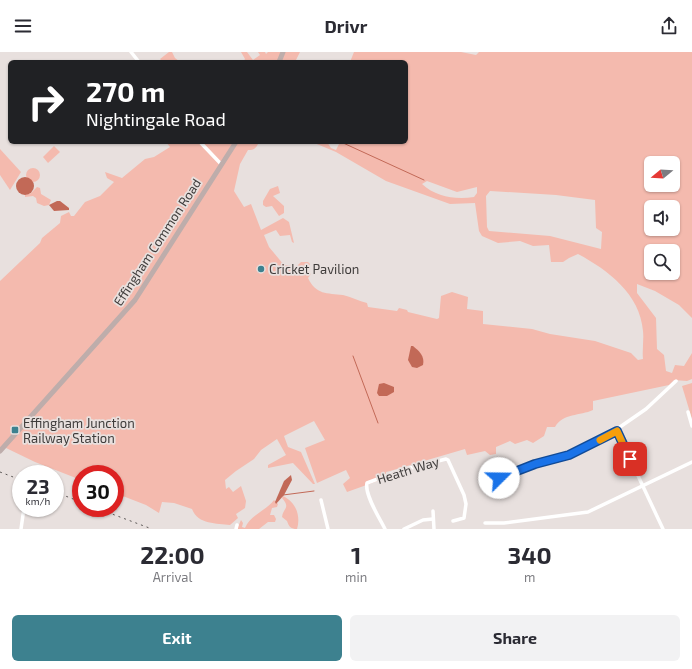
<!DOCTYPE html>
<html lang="en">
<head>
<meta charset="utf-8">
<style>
  body { margin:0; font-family:"Exo 2",sans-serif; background:#f2f2f3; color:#2b2b33; height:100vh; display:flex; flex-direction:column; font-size:15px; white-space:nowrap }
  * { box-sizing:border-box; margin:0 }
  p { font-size:13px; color:#7c7c81 }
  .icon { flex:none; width:22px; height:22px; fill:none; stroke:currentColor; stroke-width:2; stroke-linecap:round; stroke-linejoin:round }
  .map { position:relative; height:477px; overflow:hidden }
  .panel { display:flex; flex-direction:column; background:#fff; flex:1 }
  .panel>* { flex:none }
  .guide { position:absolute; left:8px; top:8px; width:400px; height:84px; border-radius:6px; box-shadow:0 1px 3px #0004; background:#202124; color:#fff; overflow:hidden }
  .needle { width:26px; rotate:252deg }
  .controls { position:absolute; left:644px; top:104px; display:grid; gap:8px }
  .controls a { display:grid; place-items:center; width:36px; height:36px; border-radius:6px; background:#fff; box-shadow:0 1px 3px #0004; font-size:20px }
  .speed { position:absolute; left:12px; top:413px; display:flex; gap:8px; font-size:20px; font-weight:700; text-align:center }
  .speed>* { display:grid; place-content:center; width:52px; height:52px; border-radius:50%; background:#fff; box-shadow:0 1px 3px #0004; line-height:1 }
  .speed small { font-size:10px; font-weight:400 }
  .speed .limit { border:6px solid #d22; background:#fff; color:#111 }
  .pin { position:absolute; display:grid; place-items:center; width:34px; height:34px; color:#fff; margin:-17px; border-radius:8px; box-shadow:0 2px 6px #0006 }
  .me { position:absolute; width:44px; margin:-22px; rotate:68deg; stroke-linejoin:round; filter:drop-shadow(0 0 3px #0008) }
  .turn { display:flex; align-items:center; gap:14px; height:84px; padding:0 12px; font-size:18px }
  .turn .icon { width:52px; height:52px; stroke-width:2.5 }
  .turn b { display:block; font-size:28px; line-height:34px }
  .eta { display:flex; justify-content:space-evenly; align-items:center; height:68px; text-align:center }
  .eta b { font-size:24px; font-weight:700; line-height:28px }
  .action { display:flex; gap:8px; margin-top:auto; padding:8px 12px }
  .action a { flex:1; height:46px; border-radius:6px; background:#3d818f; color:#fff; font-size:16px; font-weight:700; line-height:46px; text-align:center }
  .action a+a { background:#f2f2f3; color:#2b2b33 }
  header { display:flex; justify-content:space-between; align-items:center; height:52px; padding:0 12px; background:#fff; font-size:18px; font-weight:700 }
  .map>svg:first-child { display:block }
</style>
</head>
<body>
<header><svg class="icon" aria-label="menu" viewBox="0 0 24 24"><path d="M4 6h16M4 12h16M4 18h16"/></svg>Drivr<svg class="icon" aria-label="share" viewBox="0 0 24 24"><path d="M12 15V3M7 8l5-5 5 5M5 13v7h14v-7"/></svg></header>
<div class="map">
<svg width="692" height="477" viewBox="0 0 692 477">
  <rect width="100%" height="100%" fill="#e8e0de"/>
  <!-- green -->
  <g fill="#f4baae" fill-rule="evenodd">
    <path d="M169 0H172L175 6 180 10 162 9 160 7Z"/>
    <path d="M241 0H247L253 8 260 3 258 0H265L266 2 268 0H300L295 10H243L245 7Z"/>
    <path d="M354 0H461L476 3 479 0H692V266L679 253 655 239 637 232V241L656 266 657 297 664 303 666 319 672 321 675 313 684 314 692 301V327L687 329 674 328 669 333 593 349V358C580 364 563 361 555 375H547L544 384 533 391 527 388 515 392 510 389 496 395V402L490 403 485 399 467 403 465 397 390 419 386 420V426L347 440 343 432 350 426 346 418 317 431 305 396 325 388 314 369 284 384 288 395 301 400 315 432H313L293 411 268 416V413L286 403 277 387 261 398 254 407 236 419 225 428 226 437 229 435 233 440 241 434 246 449 245 456 236 462 238 466 230 473C217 471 198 473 192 457L174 451 162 450 159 461 146 453 115 441V422H81V428L35 410 6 396 0 397V229L40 191 42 186 60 171 61 164 69 160 71 164H74L85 150 100 144 114 130 107 126 105 120 122 126 145 107 154 105 170 95 166 90H259C256 96 255 98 248 98L240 112 234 139 244 155 251 152 261 178 283 166 289 170 294 191 292 190 290 183 280 184 276 178 264 183 269 195 284 213 297 214 301 210H308L310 212 307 218 311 222 308 226C316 243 327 241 343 243 351 245 359 249 367 251L368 255 397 259 399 256 407 258 408 260 437 267 439 266 441 244 452 240 468 245 467 257 483 259V272L532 277 550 282 595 289 631 301 638 308 643 307C642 298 644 288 643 279 640 242 608 218 578 202L569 206 563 210H551L549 193 533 194 520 189 498 191 482 184 479 179 475 151 450 152 386 129 336 100 312 90H327L331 96 336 98 340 90H406V10H350ZM651 111H673V133H651ZM427 129 457 140 477 135V141L474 145C456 148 436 145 422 132ZM490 139 556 143 595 148 596 176 602 180 601 197 550 184 489 179 487 175 486 144ZM651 155H673V177H651ZM651 199H673V221H651Z"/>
    <path d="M54 94 60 100 48 111 43 105Z"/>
    <path d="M0 97 21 120 10 138 0 123Z"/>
    <circle cx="33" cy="123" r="7"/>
    <path d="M278 134 280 141 273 144 284 154V161L279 164 272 154 266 155 263 153V149L270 137Z"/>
    <path d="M37 135 40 136 41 142 51 148 49 153 44 154 37 151 36 146 33 144 25 145V143L31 141Z"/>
    <path d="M692 331V367L682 334Z"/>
    <path d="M283 444C296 450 301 464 297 477 291 477 289 475 287 469L282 465C283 456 291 456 282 446Z"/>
    <path d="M274 448 278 452 277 455 272 456 270 463H274L276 467 275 470H268L259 477H237L241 468 243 471 242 475 245 476C250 463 267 458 274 448Z"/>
  </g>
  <!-- water -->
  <g fill="#c26957">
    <circle cx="25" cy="134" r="9"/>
    <path d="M57 149H60L69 156V158L54 159 49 153Z"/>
    <path d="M411 294H413C419 299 425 304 423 313L417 316 412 315 408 308Z"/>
    <path d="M384 331 394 335V340L387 344H379L377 341 379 332Z"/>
    <path d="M291 423 292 428 284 443 276 452 275 450 284 429Z"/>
  </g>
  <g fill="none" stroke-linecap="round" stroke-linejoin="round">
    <!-- stream -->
    <g stroke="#c26957" stroke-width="1">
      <path d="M341 90 424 128"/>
      <path d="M353 304 378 371"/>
      <path d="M283 443 314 439"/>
    </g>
    <!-- street -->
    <g stroke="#fff" stroke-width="3.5">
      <path d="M131 0 139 10"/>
      <path d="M200 90 221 112"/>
      <path d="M688 360 692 374"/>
      <path d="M617 379 663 477"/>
      <path d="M499 427 535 412 569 403 604 386 646 357 676 329"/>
      <path d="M321 448 328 477"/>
      <path d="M433 459 434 477"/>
      <path d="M485 471H504L588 460 692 410"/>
      <path d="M21 477 24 456"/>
      <path d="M236 477 237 473"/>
      <path d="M385 477C380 467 364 442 367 431L399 419 446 407 448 408 464 443 466 452 464 466 453 469"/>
      <path d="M404 477 423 468 433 467"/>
    </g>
    <!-- secondary -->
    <g stroke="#beadab" stroke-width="5">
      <path d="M279 10 283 0"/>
      <path d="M0 399 135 248 236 90"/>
    </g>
    <!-- rail -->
    <g stroke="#5b5756" stroke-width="1" stroke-dasharray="2 4" stroke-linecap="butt">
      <path d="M0 420 21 428"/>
      <path d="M55 440 81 450"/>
      <path d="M96 456 152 477"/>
    </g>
  </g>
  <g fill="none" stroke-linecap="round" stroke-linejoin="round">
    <!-- route casing -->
    <g stroke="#114b97" stroke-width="10">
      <path id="route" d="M499 426 535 412 569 403 617 379 630 407"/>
    </g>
    <!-- route -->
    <use href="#route" stroke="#1a73e8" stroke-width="7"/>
    <!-- slow -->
    <path stroke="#f59e0b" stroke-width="7" d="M600 388 617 379 622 390"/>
  </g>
  <!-- markers -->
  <g fill="#3d818f" stroke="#e8e0de" stroke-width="1.5">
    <circle cx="261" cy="217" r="4"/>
    <rect x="11" y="374" width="8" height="8" rx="2"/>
  </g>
  <g text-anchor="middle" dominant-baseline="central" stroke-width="3.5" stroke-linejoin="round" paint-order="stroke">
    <!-- street labels -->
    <g font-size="13" fill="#3f3c3b" stroke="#e8e0de">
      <text transform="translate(157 190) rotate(-57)">Effingham Common Road</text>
      <text transform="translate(408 418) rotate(-17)">Heath Way</text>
    </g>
    <!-- poi labels -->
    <g font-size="13" fill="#3f3c3b" stroke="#e8e0de" text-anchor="start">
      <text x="269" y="217">Cricket Pavilion</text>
      <text x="23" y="371">Effingham Junction<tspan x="23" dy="15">Railway Station</tspan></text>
    </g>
  </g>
</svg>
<div class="controls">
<a><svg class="needle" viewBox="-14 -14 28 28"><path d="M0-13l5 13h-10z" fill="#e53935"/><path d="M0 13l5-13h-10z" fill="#7c7c81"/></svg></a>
<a><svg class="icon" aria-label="sound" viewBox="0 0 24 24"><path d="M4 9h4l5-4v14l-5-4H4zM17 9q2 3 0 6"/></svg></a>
<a><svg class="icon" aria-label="search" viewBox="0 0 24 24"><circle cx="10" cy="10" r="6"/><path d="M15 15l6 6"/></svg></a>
</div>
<div class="speed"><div>23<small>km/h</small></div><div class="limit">30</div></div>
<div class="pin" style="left:630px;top:407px;background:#d93025"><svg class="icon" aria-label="arrive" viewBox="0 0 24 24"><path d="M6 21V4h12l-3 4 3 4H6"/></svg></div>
<svg class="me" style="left:499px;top:426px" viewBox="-20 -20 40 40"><circle r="19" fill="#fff"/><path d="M0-13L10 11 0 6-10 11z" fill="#1a73e8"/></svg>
<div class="guide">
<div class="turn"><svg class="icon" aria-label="right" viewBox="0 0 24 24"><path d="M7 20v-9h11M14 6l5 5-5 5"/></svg><div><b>270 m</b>Nightingale Road</div></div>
</div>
</div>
<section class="panel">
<div class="eta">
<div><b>22:00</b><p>Arrival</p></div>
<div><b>1</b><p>min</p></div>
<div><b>340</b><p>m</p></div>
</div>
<div class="action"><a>Exit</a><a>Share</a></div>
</section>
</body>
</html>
